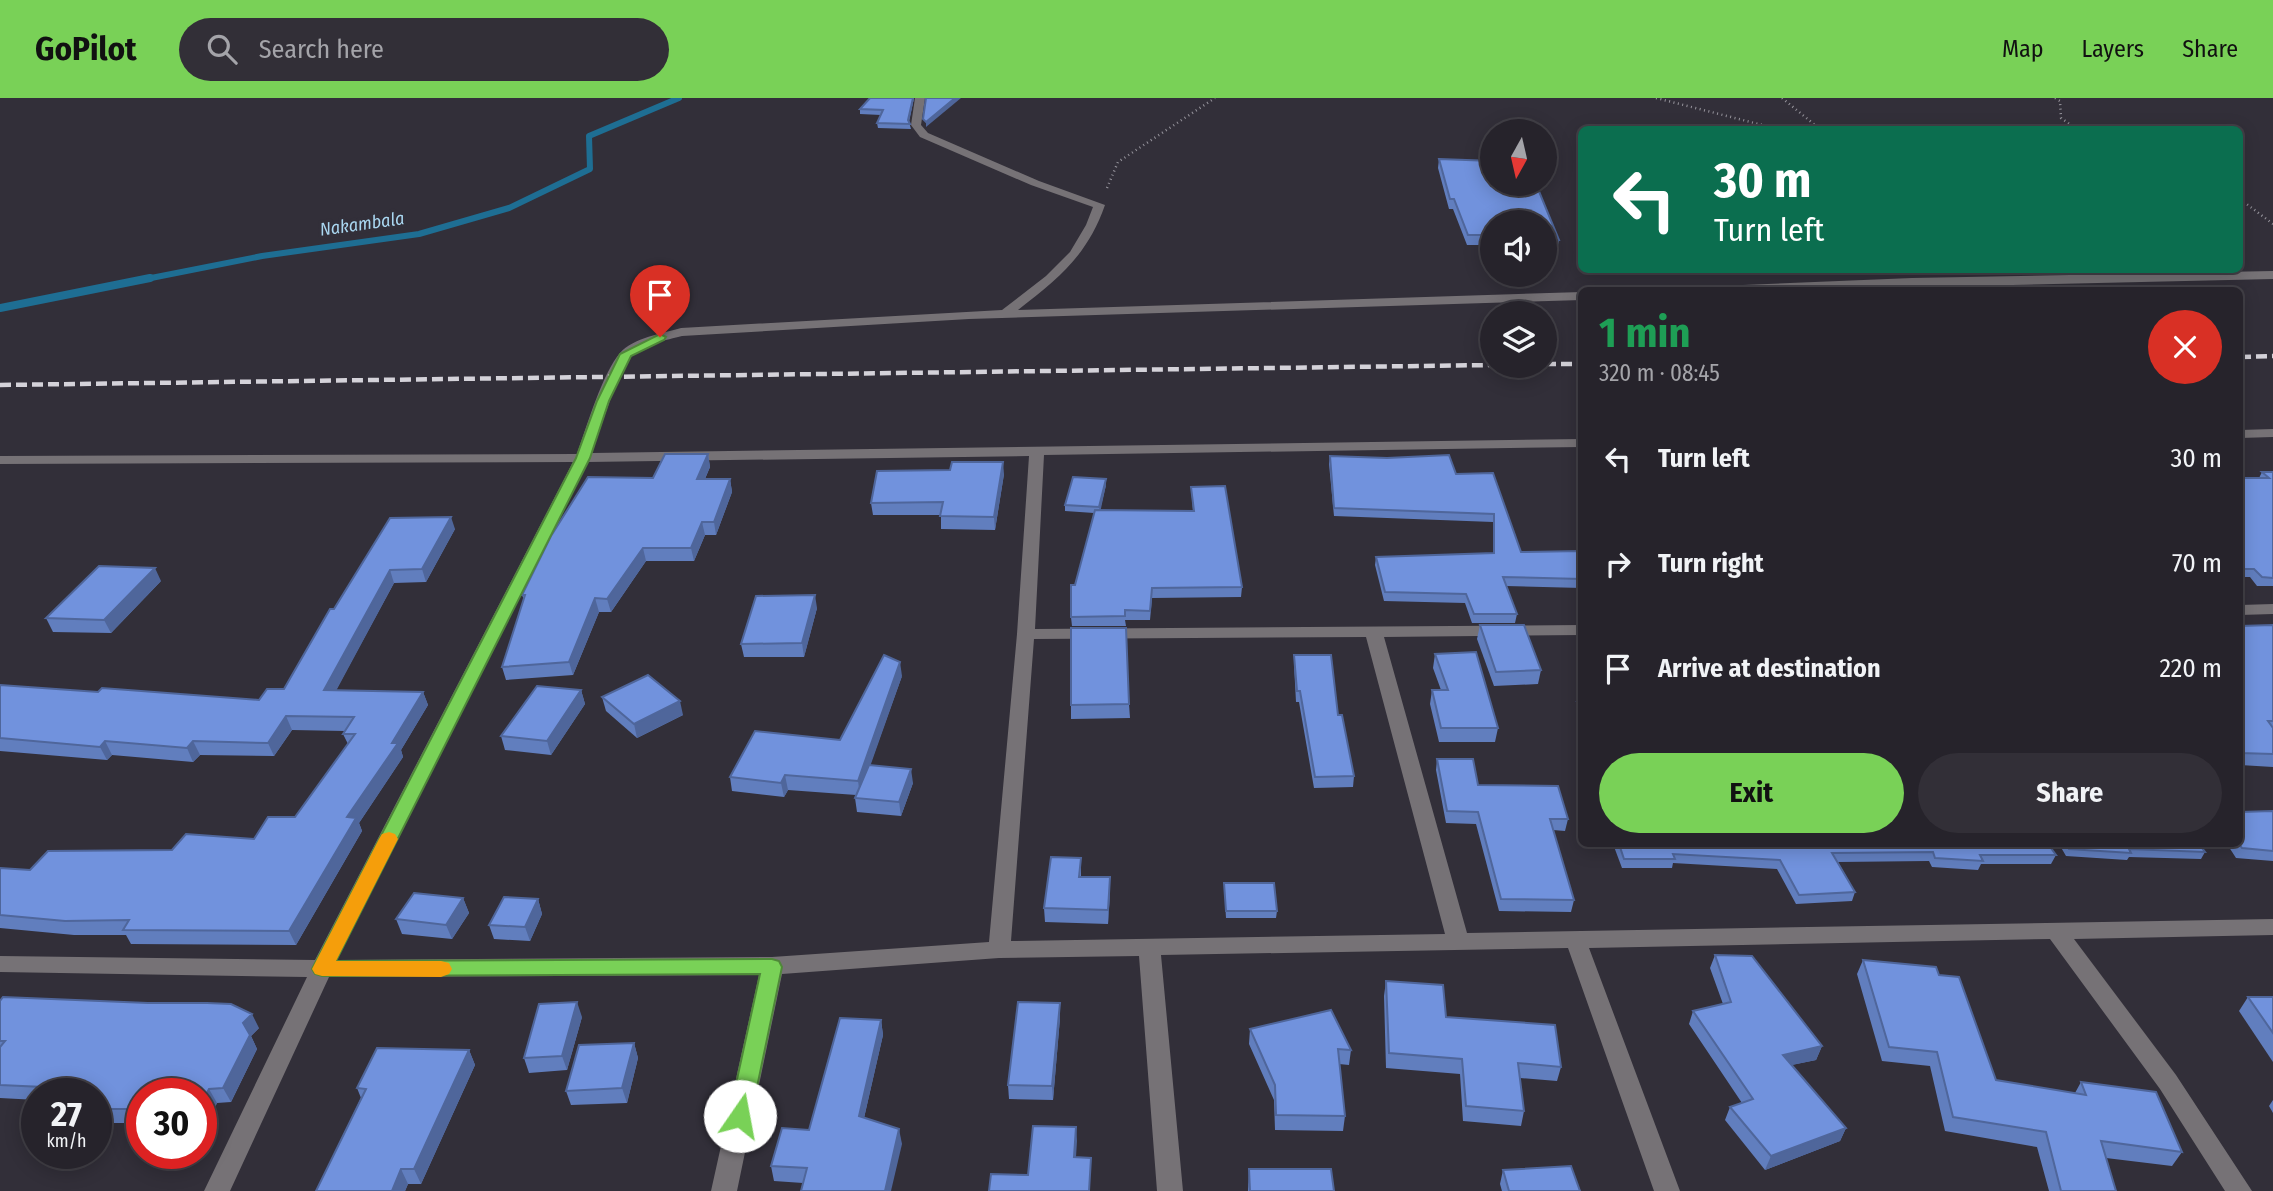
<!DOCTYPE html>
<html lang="en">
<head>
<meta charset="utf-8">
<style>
  body { margin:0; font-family:"Fira Sans Condensed",sans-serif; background:#322f37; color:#f1f3f6; height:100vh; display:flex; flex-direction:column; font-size:26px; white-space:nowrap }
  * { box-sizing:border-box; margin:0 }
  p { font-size:23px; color:#a4a4a9 }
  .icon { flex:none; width:38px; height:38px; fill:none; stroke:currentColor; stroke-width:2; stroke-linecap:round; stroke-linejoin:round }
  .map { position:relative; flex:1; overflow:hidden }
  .side { position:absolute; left:1578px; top:189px; width:665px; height:560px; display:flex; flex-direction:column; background:#26232b; border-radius:10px; box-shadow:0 4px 18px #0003,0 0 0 2px #424047 }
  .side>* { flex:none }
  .top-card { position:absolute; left:1578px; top:28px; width:665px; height:147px; border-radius:10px; box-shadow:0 4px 18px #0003,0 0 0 2px #424047; background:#0b6e4f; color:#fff; overflow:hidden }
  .needle { width:46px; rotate:188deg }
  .buttons { position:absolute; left:1480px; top:21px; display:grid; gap:14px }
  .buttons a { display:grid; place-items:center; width:77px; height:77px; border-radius:50%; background:#26232b; box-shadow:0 4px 18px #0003,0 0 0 2px #424047; font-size:35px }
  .speed { position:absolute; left:21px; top:980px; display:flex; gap:14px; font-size:35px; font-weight:700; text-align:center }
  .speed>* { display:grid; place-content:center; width:91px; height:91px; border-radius:50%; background:#26232b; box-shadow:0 4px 18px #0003,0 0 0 2px #424047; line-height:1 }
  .speed small { font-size:18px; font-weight:400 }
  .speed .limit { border:10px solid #d22; background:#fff; color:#111 }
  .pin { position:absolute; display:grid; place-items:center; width:60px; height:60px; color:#fff; margin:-72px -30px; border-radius:50% 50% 50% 0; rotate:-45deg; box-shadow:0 0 7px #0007 }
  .pin .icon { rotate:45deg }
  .me { position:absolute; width:77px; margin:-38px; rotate:12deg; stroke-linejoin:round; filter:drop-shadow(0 0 5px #0008) }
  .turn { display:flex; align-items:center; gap:24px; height:147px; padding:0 21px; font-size:32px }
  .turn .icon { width:91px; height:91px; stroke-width:2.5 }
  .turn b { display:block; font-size:49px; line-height:60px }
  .round { display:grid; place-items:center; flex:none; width:74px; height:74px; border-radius:37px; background:#322f37 }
  .headline { display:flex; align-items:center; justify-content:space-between; height:119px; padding:0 21px }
  h1 { font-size:42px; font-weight:700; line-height:52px; color:#1e9e55 }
  .button { display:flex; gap:14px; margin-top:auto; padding:14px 21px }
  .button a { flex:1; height:80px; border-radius:42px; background:#79d157; color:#111; font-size:28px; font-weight:700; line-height:80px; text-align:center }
  .button a+a { background:#322f37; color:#f1f3f6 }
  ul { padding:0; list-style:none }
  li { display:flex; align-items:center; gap:21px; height:105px; padding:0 21px }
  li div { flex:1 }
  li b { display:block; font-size:26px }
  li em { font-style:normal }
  header { display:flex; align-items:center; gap:42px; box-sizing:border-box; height:98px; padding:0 35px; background:#79d157; color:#111 }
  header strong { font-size:33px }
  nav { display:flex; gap:38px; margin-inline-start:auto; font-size:24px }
  .search { width:490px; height:63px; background:#322f37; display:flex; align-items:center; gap:18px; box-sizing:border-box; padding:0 24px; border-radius:38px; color:#a4a4a9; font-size:26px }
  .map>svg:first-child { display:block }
</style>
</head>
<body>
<header>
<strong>GoPilot</strong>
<div class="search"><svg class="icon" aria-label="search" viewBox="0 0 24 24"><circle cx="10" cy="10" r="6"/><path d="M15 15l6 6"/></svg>Search here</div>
<nav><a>Map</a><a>Layers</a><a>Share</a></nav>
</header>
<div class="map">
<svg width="2273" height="1093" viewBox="0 0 2273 1093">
  <rect width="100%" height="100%" fill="#322f39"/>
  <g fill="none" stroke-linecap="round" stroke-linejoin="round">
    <!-- stream-far1 -->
    <path stroke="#1e6e93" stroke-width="6" d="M141 182 262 158 419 136 509 110 590 71 589 38 679 0"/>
    <!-- stream -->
    <path stroke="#1e6e93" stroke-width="8" d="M0 210 150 180"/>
    <!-- path -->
    <g stroke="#97959d" stroke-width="2.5" stroke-dasharray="1 3.5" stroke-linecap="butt">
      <path d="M1656 0 1782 32"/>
      <path d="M1782 0 1821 32"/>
      <path d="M2055 0 2060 3 2061 20 2078 32"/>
      <path d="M1107 90 1118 64 1215 0"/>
      <path d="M2240 101 2273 126"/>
    </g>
    <!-- minor -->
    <g fill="#767276" fill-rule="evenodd">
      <path d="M915 0H925L921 27 928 35 1039 83 1105 107C1087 158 1059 180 1018 212L1582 194V202L969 221 682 238C667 242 643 246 631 259 617 275 600 333 592 355L1582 341V349L1044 357 1035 531 1582 527V537L1384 539 1467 835 2273 821V837L2074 841 2176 977 2252 1093H2225L2160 991 2050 841 1589 850 1680 1093H1654L1568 850 1161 857 1183 1093H1157L1139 858 999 860 782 876 737 1093H711L759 877 329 879 230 1093H204L307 879 0 874V858L315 862 573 364 0 366V358L577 356C586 330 603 274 620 255 633 240 663 235 681 230L1002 212 1046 178 1070 154 1086 127 1093 109 1031 87 920 39 911 27ZM1029 358 1017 536 989 844 772 859 337 862 588 364ZM1366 539 1445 836 1011 843 1034 541Z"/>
      <path d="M2273 173V181L1795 192H1712L1718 188 1912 180Z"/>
      <path d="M2273 331V339L2240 340V332Z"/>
      <path d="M2273 506V516L2240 517V507Z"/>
    </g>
    <!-- rail -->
    <g stroke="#d4d2d9" stroke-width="4.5" stroke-dasharray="11 5" stroke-linecap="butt">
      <path d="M2240 259 2273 258"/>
      <path d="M1545 266H1582"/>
      <path d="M0 287 1493 267"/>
    </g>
  </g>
  <!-- wall -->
  <g fill="#617ebe">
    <path d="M914 0 909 24 911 31 878 30 877 25 881 17 860 16V11Z"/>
    <path d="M1439 61 1493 63V86H1536L1559 142 1557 152H1545V124H1493V147H1467L1453 111H1449L1438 70Z"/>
    <path d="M708 356 710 369 705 381H730L732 394 716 437H705L694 463H646L611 514H599L573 577 506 582 502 569 524 502 522 497 653 380Z"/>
    <path d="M1330 358 1456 376 1493 375 1521 454 1582 453V490L1506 488 1517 516 1515 525H1472L1465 505 1384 503 1375 467 1376 459 1493 455V424L1334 418 1329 366Z"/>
    <path d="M2262 374H2273V488H2257L2250 479H2240V380H2259Z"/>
    <path d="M1004 376 995 432 941 431V417H873L871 405Z"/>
    <path d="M1106 387 1100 412 1193 413 1191 389 1242 489 1241 499 1152 500 1150 522H1125L1126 528H1072L1071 519 1075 487 1094 415 1065 413V407Z"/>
    <path d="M390 420 455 431 426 484 394 485 336 592 423 594 428 607 401 652 403 659 359 725 362 733 296 847 131 846 126 837H74L0 830V770L30 772 254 741 295 719 348 646 343 636 345 633 292 632 274 658 200 657 193 664 112 657 107 662 0 653V587L98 594 259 602 284 591Z"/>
    <path d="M161 483 111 535 53 534 46 520Z"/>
    <path d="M817 510 804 559H744L741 546Z"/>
    <path d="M1480 527 1541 572 1538 586 1494 588 1477 541Z"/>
    <path d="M2273 527V669L2240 667V528Z"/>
    <path d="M1435 556 1498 630 1495 644H1439L1430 606 1432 592H1441L1433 570Z"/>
    <path d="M1294 557 1338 617 1354 678 1353 689 1314 690 1299 604H1296L1294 567Z"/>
    <path d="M902 578 870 667 913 685 901 718 857 714 855 700 856 697 788 692 784 699 732 693 730 679 840 642Z"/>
    <path d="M581 592 585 606 551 657 505 652 501 638Z"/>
    <path d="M602 599 683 617 637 640 606 613Z"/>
    <path d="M1577 604H1582V628L1576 611Z"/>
    <path d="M1129 606 1130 620 1071 621V607Z"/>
    <path d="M1437 661 1478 687 1568 721 1565 733 1553 732 1574 802 1571 814 1499 813 1476 726 1446 725 1436 672Z"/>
    <path d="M2273 713V763L2236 760 2227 746H2240Z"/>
    <path d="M1613 746H2048L2056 757 2051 766H1981L1978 772 1932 769 1929 763 1838 764 1855 794 1852 803 1796 806 1777 771 1673 765 1672 770H1622Z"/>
    <path d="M2059 746H2199L2205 754 2201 761 2129 759 2127 762 2066 758Z"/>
    <path d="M1081 760V779L1110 794 1108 826 1045 824 1044 810Z"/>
    <path d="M1224 785 1277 813 1276 820H1226Z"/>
    <path d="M463 800 469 815 452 841 402 836 396 821Z"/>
    <path d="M538 801 542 816 530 843 494 841 489 827Z"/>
    <path d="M1715 857 1822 948 1816 962 1791 967 1846 1030 1840 1043 1765 1072 1725 1022 1730 1009 1742 1005 1689 926 1693 913 1723 906 1710 870Z"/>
    <path d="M1863 862 1939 877 1996 982 2075 995 2081 984 2182 1054 2172 1068 2106 1060 2116 1093H2049L2037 1049 1945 1033 1930 968 1882 963 1857 876Z"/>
    <path d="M1386 883 1446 919 1561 969 1557 983 1520 980 1524 1013 1521 1028 1463 1023 1460 976 1386 970 1384 898Z"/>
    <path d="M2248 899H2273V964L2239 913Z"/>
    <path d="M0 903 259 930 251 938 257 951 231 1004 217 1005 207 1025H201V996H142V1025H96V996H37V1002L0 1000Z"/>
    <path d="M582 919 567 972 529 975 524 960Z"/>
    <path d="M1060 920 1053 1002 1009 1001 1008 987Z"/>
    <path d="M881 922 883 937 864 1020 902 1046 803 1085 774 1083 771 1068 809 1032Z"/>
    <path d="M1250 931 1351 952 1349 967 1339 966 1345 1018 1343 1033 1275 1032 1274 1002 1249 946Z"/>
    <path d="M634 945 638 960 627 1005 571 1007 566 993Z"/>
    <path d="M469 952 475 967 421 1086H408L405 1093H316L361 1000 357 990Z"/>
    <path d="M2273 1002V1015L2269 1008Z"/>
    <path d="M1249 1071 1334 1093H1248Z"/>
    <path d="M1503 1072 1580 1093H1502L1500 1086Z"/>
  </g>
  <!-- shaded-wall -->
  <g fill="#4f669b">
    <path d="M913 0H914L908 27V22Z"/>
    <path d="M955 0H961L926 29V24Z"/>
    <path d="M708 356 710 369 699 394 697 381Z"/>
    <path d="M1003 364 1004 376 995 432 994 419Z"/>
    <path d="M730 381 732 394 716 437 714 424Z"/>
    <path d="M1106 381V387L1100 415 1099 409Z"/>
    <path d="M451 419 455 431 426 484 422 471Z"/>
    <path d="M702 424 705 437 694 463 691 450Z"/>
    <path d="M643 450 646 463 611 514 607 501Z"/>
    <path d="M155 470 161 483 111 535 104 522Z"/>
    <path d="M390 472 394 485 329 606 324 592Z"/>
    <path d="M815 497 817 510 804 559 802 545Z"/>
    <path d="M595 500 599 514 573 577 569 564Z"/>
    <path d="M900 564 902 578 860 697 858 683Z"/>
    <path d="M581 592 585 606 551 657 547 643Z"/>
    <path d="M423 594 428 607 401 652 403 659 359 725 362 733 296 847 289 833 347 719Z"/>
    <path d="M680 603 683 617 637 640 634 626Z"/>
    <path d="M286 618 292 632 274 658 268 645Z"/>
    <path d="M105 643 112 657 107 662 100 649Z"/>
    <path d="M193 643 200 657 193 664 187 650Z"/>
    <path d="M911 671 913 685 901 718 899 704Z"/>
    <path d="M785 677 788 692 784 699 781 685Z"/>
    <path d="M1110 779V794L1108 826V812Z"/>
    <path d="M463 800 469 815 452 841 446 827Z"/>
    <path d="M538 801 542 816 530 843 525 829Z"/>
    <path d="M577 904 582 919 567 972 562 958Z"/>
    <path d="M1060 905V920L1053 1002 1052 988Z"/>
    <path d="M252 916 259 930 251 938 257 951 231 1004 223 990 243 925Z"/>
    <path d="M881 922 883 937 861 1033 859 1018Z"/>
    <path d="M634 945 638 960 627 1005 622 990Z"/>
    <path d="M1822 948 1816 962 1778 970 1783 957Z"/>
    <path d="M469 952 475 967 421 1086 414 1071Z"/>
    <path d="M209 991 217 1005 207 1025 201 1014V1006Z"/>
    <path d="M1076 1029 1077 1043 1075 1074 1074 1059Z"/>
    <path d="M1846 1030 1840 1043 1765 1072 1771 1058Z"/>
    <path d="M899 1031 902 1046 891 1093H885Z"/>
    <path d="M401 1071 408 1086 405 1093H392Z"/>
  </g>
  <!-- building -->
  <g fill="#7192dd" stroke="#4f669b" stroke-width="2">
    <path d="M870 0H913L908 22 910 26 877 25 883 12 860 11Z"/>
    <path d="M926 0H955L926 24 923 21Z"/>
    <path d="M1439 61 1493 63V86H1536L1559 142H1545V124H1493V137H1468L1454 101H1450Z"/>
    <path d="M665 356H708L697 381H730L714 424H702L691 450H643L607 501 595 500 569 564 502 569 525 497H522L551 438 588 379 653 380Z"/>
    <path d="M1449 357 1456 376 1493 375 1521 454 1582 453V481L1503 479 1517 516H1474L1466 496 1385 494 1376 459 1494 455V416L1334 410 1330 358 1387 360Z"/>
    <path d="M952 364H1003L994 419 940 418 943 404 871 405 877 373 950 372Z"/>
    <path d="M2262 374H2273V480L2262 479 2254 471H2240V380H2269Z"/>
    <path d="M1073 379 1106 381 1099 409 1065 407Z"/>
    <path d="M1225 388 1242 489 1152 490 1150 513 1125 512V518L1071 519V487H1075L1095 412 1194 413 1191 389Z"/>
    <path d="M451 419 422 471 390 472 324 592 423 594 392 645H398L347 719 356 720 289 833 123 832 129 822 65 823 0 817V770L30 772 48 753 172 752 186 736 254 741 268 719H295L355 636H343L354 619 286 618 268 645 193 643 187 650 105 643 100 649 0 640V587L98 594 102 590 259 602 267 591H284L330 511H334L390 420Z"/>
    <path d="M99 468 155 470 104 522 46 520Z"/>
    <path d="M815 497 802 545 741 546 756 498Z"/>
    <path d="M1480 527H1524L1541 572 1496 574Z"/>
    <path d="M2273 527V623H2268L2273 630V656L2240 655V528Z"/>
    <path d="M1071 530H1126L1129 606 1071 607Z"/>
    <path d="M1476 554 1498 630H1441L1432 592H1448L1435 556Z"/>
    <path d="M884 557 900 564 858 683 785 677 781 685 730 679 755 633 840 642Z"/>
    <path d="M1294 557H1331L1338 617H1342L1354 678 1315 679 1300 593H1297Z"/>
    <path d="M648 577 680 603 634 626 602 599Z"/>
    <path d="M537 588 581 592 547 643 501 638Z"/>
    <path d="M1577 604H1582V617Z"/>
    <path d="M1437 661H1473L1478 687 1558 688 1568 721H1550L1574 802 1501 801 1478 714 1447 713Z"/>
    <path d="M869 667 911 671 899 704 855 700Z"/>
    <path d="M2273 713V753L2242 750 2239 746 2240 714Z"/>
    <path d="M1619 746H2048L2056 757H1980L1983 763 1935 760 1933 754 1832 755 1855 794 1799 797 1780 762 1673 756 1675 761H1624Z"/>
    <path d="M2066 746H2199L2205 754 2129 751 2131 755 2069 751Z"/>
    <path d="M1051 759 1081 760 1079 779H1110L1108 812 1044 810Z"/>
    <path d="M1224 785H1274L1277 813H1226Z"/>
    <path d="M414 795 463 800 446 827 396 821Z"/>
    <path d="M504 799 538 801 525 829 489 827Z"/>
    <path d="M1715 857 1752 858 1822 948 1783 957 1846 1030 1771 1058 1730 1009 1753 1001 1693 913 1731 904Z"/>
    <path d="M1863 862 1936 869 1939 877 1959 879 1996 982 2086 997 2081 984 2156 994 2182 1054 2101 1043 2116 1093H2061L2046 1034 1953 1019 1937 954 1889 949Z"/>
    <path d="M1386 883 1443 887 1446 919 1555 927 1561 969 1518 965 1524 1013 1466 1008 1462 961 1389 955Z"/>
    <path d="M3 899 148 905H207L231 906 252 916 243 925 250 937 223 990 209 991 201 1006V996H142V1011H96V996H61L65 990 0 987V949L5 943H0V903Z"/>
    <path d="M2248 899H2273V935Z"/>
    <path d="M577 904 562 958 524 960 539 906Z"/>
    <path d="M1018 904 1060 905 1052 988 1008 987Z"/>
    <path d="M1331 912 1351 952 1338 951 1345 1018 1276 1017 1275 987 1250 931Z"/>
    <path d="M840 920 881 922 859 1018 899 1031 885 1093H801L807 1070 771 1068 782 1030 809 1032Z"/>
    <path d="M634 945 622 990 566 993 579 947Z"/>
    <path d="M377 950 469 952 414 1071H401L392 1093H316L366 991 357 990Z"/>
    <path d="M1033 1028 1076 1029 1074 1059 1091 1060 1089 1093H989L991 1076 1028 1077Z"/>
    <path d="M1571 1068 1580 1093H1509L1503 1072Z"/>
    <path d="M1249 1071H1331L1334 1093H1250Z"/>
  </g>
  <!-- route -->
  <path fill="#79d157" stroke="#4f8839" stroke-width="2" d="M660 236 666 239 664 242 631 258 609 303 590 360 336 863 772 861 779 863 782 869 751 1018 748 1025 740 1028 732 1025 729 1018 760 876 322 878 315 876 312 871 576 360 597 303 620 256Z"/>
  <!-- slow -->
  <path fill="#f59e0b" d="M389 734 395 736 398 741 336 863H441L449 865 452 871 449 876 441 879 322 878 315 876 312 871 379 741 382 736Z"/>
  <g text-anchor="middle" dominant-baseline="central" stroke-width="7" stroke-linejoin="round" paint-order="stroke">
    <!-- far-water labels -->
    <g font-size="18" font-style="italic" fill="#aad7f1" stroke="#322f39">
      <text transform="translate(362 126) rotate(-8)">Nakambala</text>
    </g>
  </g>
</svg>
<div class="buttons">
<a><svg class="needle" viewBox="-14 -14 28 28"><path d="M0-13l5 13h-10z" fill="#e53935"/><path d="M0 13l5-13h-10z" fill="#a4a4a9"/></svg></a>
<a><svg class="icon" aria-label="sound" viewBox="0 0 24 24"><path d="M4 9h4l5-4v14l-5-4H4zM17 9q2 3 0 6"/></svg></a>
<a><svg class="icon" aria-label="layers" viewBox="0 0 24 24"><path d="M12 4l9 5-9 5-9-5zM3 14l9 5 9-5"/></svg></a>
</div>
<div class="speed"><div>27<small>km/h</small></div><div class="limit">30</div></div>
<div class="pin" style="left:660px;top:239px;background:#d93025"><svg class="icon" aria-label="arrive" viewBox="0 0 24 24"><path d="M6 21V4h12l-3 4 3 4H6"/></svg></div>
<svg class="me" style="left:740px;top:1018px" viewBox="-20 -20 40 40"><circle r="19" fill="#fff"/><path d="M0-13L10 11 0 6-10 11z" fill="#79d157"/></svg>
<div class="top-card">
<div class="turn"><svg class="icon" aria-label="left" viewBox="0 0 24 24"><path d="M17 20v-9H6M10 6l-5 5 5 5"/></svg><div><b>30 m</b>Turn left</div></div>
</div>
<section class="side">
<div class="headline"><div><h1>1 min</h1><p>320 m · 08:45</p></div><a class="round" style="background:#d93025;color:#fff"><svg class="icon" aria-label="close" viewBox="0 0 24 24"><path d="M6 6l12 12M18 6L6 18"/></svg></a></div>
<ul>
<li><svg class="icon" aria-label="left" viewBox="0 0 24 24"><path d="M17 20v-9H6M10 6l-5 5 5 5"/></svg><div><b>Turn left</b></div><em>30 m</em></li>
<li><svg class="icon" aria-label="right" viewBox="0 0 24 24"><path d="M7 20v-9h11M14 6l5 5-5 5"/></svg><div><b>Turn right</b></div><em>70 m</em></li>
<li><svg class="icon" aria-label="arrive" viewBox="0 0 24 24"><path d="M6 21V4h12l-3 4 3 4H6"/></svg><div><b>Arrive at destination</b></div><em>220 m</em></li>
</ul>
<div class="button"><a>Exit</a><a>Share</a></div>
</section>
</div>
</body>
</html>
